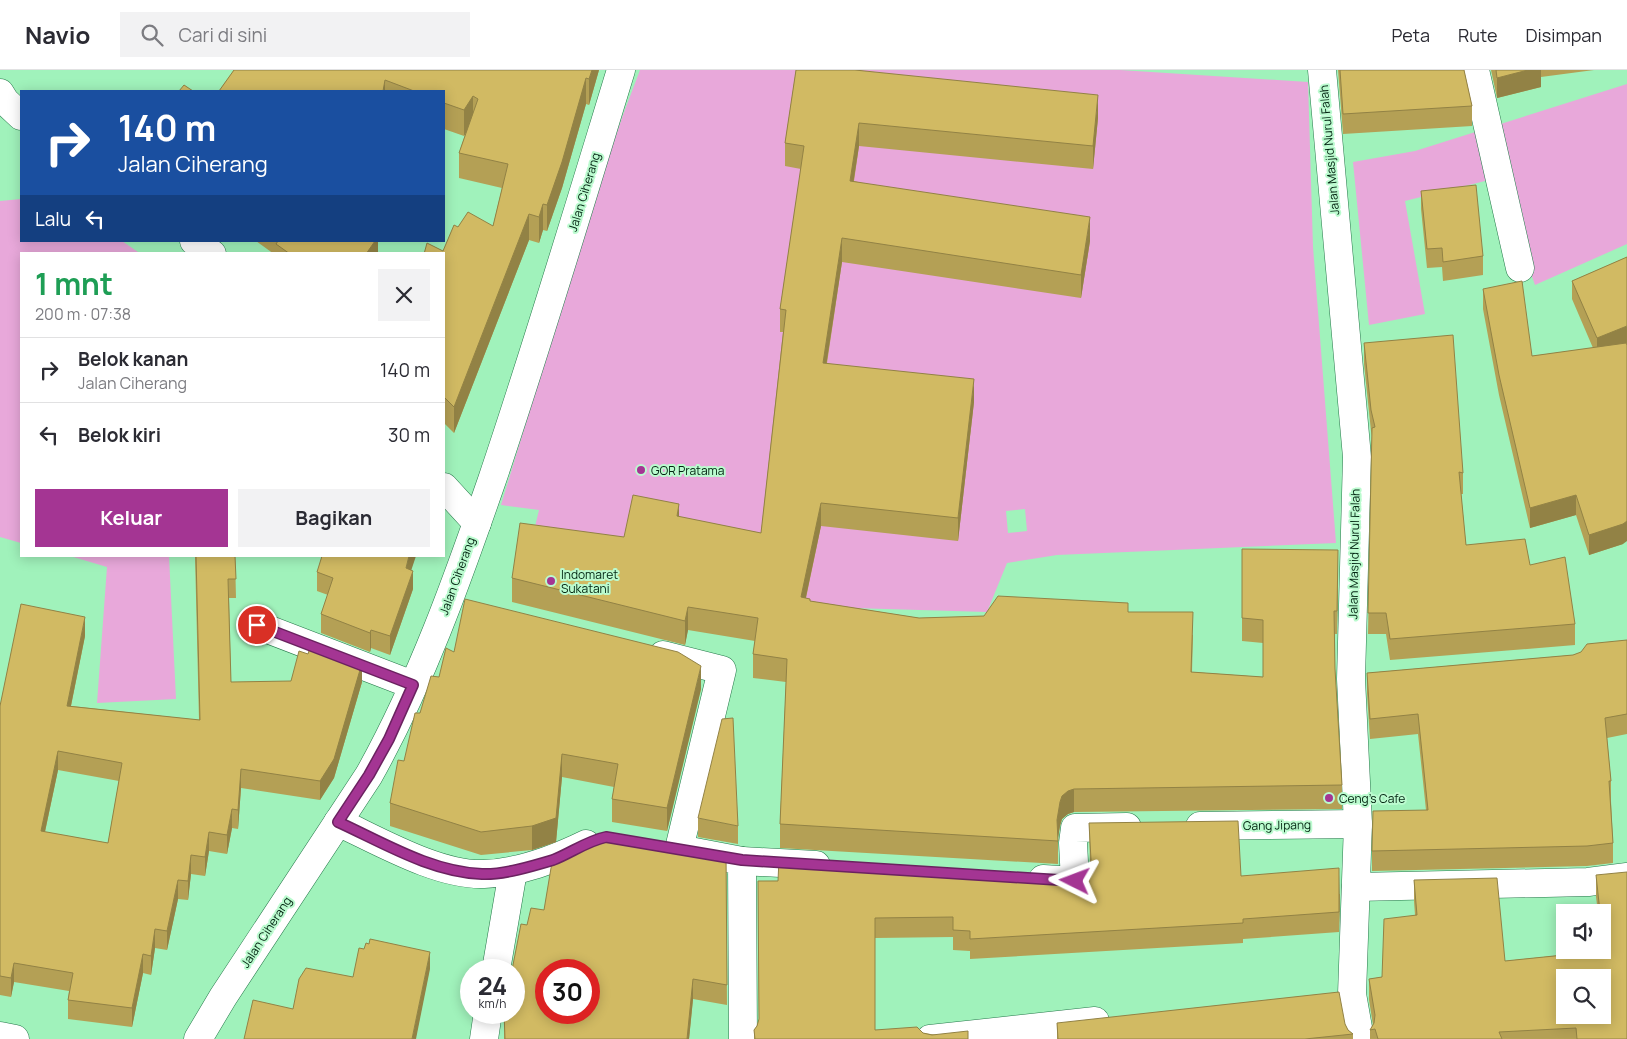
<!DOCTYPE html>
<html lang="id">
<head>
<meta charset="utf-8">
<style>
  body { margin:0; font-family:Manrope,sans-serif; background:#f2f2f3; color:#2b2b33; height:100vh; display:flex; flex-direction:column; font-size:19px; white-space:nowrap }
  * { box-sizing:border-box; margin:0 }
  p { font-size:16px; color:#7c7c81 }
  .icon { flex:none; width:28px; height:28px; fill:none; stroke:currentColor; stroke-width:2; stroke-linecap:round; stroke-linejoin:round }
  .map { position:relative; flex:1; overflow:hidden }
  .drawer { position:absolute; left:20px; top:182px; width:425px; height:305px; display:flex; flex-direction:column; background:#fff; border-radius:0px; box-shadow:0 2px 12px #0003 }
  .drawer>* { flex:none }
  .top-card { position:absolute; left:20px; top:20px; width:425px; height:152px; border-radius:0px; box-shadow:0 2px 12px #0003; background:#1a4fa0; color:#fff; overflow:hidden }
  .controls { position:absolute; left:1556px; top:834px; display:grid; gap:10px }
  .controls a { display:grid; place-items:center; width:55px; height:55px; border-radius:0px; background:#fff; box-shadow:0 2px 12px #0003; font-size:25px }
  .speed { position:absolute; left:460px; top:889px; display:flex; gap:10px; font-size:25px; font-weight:700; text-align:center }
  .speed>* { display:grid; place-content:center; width:65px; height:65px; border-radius:50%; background:#fff; box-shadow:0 2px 12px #0003; line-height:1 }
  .speed small { font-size:12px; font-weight:400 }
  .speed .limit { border:8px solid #d22; background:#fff; color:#111 }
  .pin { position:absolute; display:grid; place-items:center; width:42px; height:42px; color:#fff; margin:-21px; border:2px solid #fff; border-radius:50%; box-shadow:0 1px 5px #0007 }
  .me { position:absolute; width:55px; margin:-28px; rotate:273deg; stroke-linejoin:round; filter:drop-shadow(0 0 4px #0008) }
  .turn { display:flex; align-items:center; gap:18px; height:105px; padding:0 15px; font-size:22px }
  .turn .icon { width:65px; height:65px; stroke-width:2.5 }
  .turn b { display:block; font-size:35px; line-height:42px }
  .then { display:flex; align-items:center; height:48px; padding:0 15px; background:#0003; gap:10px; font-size:19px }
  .round { display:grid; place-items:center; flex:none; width:52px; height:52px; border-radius:0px; background:#f2f2f3 }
  .summary { display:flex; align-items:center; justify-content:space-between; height:85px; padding:0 15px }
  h1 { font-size:30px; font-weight:700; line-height:38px; color:#1e9e55 }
  .cta { display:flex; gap:10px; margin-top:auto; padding:10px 15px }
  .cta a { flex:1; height:58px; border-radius:0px; background:#a43593; color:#fff; font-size:20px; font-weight:700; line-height:58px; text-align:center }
  .cta a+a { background:#f2f2f3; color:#2b2b33 }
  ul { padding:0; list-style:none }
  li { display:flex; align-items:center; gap:15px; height:65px; padding:0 15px; border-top:1px solid #e1e1e2 }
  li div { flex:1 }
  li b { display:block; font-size:19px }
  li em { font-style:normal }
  header { display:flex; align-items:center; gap:30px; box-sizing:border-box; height:70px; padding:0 25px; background:#fff; border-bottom:1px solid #e1e1e2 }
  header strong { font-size:24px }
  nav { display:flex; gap:28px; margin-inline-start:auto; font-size:18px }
  .search { width:350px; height:45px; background:#f2f2f3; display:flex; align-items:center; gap:12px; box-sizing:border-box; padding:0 18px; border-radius:0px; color:#7c7c81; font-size:19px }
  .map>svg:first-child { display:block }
</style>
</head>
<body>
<header>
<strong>Navio</strong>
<div class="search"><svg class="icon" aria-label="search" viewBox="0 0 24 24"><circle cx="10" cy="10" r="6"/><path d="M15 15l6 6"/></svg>Cari di sini</div>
<nav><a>Peta</a><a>Rute</a><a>Disimpan</a></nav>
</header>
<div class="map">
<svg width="1627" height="969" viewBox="0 0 1627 969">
  <rect width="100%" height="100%" fill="#a0f2bb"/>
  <!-- green -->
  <g fill="#e8a8da" fill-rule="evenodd">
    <path d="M640 0H1120L1308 12 1313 177 1336 473 1057 485 1007 493 987 542 819 537 533 465 539 440 501 435 532 333 559 231 623 45ZM1025 439 1027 461 1008 463 1006 441Z"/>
    <path d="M1627 14V174L1535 215 1497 108 1405 131 1425 244 1369 255 1353 92 1415 81Z"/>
    <path d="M21 129V171H122L138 182 137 184H21V473L0 467V131Z"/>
    <path d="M70 486H169L176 629 97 633 107 497Z"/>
  </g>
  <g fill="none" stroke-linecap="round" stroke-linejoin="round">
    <!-- street casing -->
    <g stroke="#25794a" stroke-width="29">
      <g id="street">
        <path d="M1322 0 1357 387 1351 609 1358 754 1352 924 1360 969"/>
        <path d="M1475 0 1520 198"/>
        <path d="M0 23 5 31 21 46"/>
        <path d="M194 171 212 184"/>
        <path d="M444 417 477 453"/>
        <path d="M257 555 413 615"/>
        <path d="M663 585 722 600 679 779 742 791 743 969"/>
        <path d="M338 752C379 771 439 806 484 804 520 803 555 789 586 774"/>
        <path d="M1200 756 1358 754"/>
        <path d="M742 791 816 795"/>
        <path d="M1043 809 1075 811 1073 773 1075 758 1127 757"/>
        <path d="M1356 817 1588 812 1627 807"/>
        <path d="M496 900 513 801"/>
        <path d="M0 966 15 969"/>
        <path d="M484 969 488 942"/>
        <path d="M930 969 1095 951"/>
      </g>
    </g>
    <!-- secondary casing -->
    <g stroke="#25794a" stroke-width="29">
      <path id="secondary" d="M198 969 223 927 369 705C421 612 457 511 492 410 538 274 579 137 621 0"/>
    </g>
    <!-- street -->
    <use href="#street" stroke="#fff" stroke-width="28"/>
    <!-- secondary -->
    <use href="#secondary" stroke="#fff" stroke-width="28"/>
  </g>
  <!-- wall -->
  <g fill="#b4a055" fill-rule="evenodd">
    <path d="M234 0H599L589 35 586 34 562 118 547 161 543 160 539 173 529 170 454 363 444 353 443 181 458 157 493 156 502 118 459 108V83L466 62 464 66 444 59V21H219Z"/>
    <path d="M796 0H858L1098 48 1093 99 859 76 854 111 1090 171 1081 228 842 192 827 293 974 332 958 471 821 456 806 528 810 531 919 548 1128 542 1193 565 1192 602 1263 607V573L1242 571V479L1338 503 1337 564H1335V599L1342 715V739L1074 742 1068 744 1062 749 1060 756 1058 767V794L780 778V754L786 612 753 608V584L755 571 688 560 685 575 512 532V508L679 447 761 463 783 262H780V239L801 99 785 96V73Z"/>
    <path d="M1338 0H1464L1472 36V56L1343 64Z"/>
    <path d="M1491 0H1594L1541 7V17L1497 28Z"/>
    <path d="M1421 121 1483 186V205L1443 211 1442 197 1427 198 1421 139Z"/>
    <path d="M256 171H378V184H274Z"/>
    <path d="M1627 187 1623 474 1589 485 1576 445 1530 458 1499 325 1483 239V219L1532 286 1593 278 1572 229V211Z"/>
    <path d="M1364 273 1463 403V424H1461L1466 475 1530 495 1575 554V575L1390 590 1386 564H1368L1372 366 1371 361 1364 294Z"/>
    <path d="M195 486H235L236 528H229L231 612H362L334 708 320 730 241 718 238 759 232 758 227 784 209 781 205 806 191 804 188 830 178 829 167 880 155 878 151 905 143 903 132 957 68 949V930L69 921 14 912 11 927 0 925V636L85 566 71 636 199 650ZM58 700 119 711 108 773 45 762Z"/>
    <path d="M411 500 413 519 390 585 371 578 370 582 321 563V544L328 525 317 521V502Z"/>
    <path d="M1627 570V664L1607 668 1611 711V731L1613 773V793L1587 796 1372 801V781L1426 740 1418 664 1370 669 1367 623V603L1573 585Z"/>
    <path d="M454 582 701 619 667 761 612 752V729L614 717 562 707 556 772 532 780 481 785 390 756V733L420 643 439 607Z"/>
    <path d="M698 748 738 756V774L698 767Z"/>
    <path d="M1089 753 1241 806 1340 824 1339 862 1243 869V873L970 889V881L953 880V867L875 868V960L923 963 968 969H754V960L757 956 759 949 758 811 1074 807 1083 804 1089 798 1090 794Z"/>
    <path d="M726 784 727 935 693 929 689 969H504V942H514L527 855 544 840Z"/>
    <path d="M1596 805 1627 969H1370V960L1373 955 1369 930V909L1382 907 1415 845 1414 831V810L1505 891 1601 881V880H1602V842H1598L1596 827Z"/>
    <path d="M1057 953 1345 954 1348 960 1353 964V969H1057Z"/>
  </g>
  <!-- shaded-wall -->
  <g fill="#928245">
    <path d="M592 0H599L589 35V9Z"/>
    <path d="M1528 0H1541V17L1497 28V8Z"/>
    <path d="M586 8V34L562 118 547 161V135Z"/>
    <path d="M385 10V21H383Z"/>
    <path d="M1098 25V48L1093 99V76Z"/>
    <path d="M473 26V52L464 66V40Z"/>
    <path d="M859 53V76L850 134V111Z"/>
    <path d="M543 134V160L539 173V147Z"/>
    <path d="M529 144V170L454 363V337Z"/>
    <path d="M1090 147V171L1081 228V205Z"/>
    <path d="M842 168V192L823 316V293Z"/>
    <path d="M375 171H378V184H366Z"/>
    <path d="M1627 256V275L1597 287V268Z"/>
    <path d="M974 309V332L958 471V448Z"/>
    <path d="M1576 425V445L1530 458V438Z"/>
    <path d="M821 433V456L801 550V527Z"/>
    <path d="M679 434V458L677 446Z"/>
    <path d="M1627 451V471L1623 474 1589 485V465Z"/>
    <path d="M1338 480V503L1337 564V541Z"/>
    <path d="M409 486H416L406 516V498Z"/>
    <path d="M413 501V519L390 585V566Z"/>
    <path d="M688 537V560L685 575V551Z"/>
    <path d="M85 547V566L67 655V636Z"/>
    <path d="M371 560V578L370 582V563Z"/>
    <path d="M362 593V612L334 708 320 730V711Z"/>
    <path d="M701 596V619L667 761V738Z"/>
    <path d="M58 681V700L41 780V761Z"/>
    <path d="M562 684V707L556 772 532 780V756Z"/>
    <path d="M241 699V718L238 759V740Z"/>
    <path d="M1074 719V742L1068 744 1062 749 1060 756 1057 774V750L1060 732 1062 726 1068 721Z"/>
    <path d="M232 739V758L227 784V765Z"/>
    <path d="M209 762V781L205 806V787Z"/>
    <path d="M191 785V804L188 830V811Z"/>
    <path d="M1340 804V824L1339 862V842Z"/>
    <path d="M178 810V829L167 880V861Z"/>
    <path d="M155 859V878L151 905V886Z"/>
    <path d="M430 882V899L416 969H412Z"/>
    <path d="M143 884V903L132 957V938Z"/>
    <path d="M14 893V912L11 927V908Z"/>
    <path d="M693 909V929L689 969H687Z"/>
  </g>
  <!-- building -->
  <g fill="#d1ba63" stroke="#928245" fill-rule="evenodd">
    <path d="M234 0H592L589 9 586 8 562 92 547 135 543 134 539 147 529 144 454 337 444 327V184H424L427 173 443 181 454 155 458 157 468 142 493 156 508 94 459 83 478 29 473 26 464 40 444 33V21H414L385 10 383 21H219Z"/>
    <path d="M796 0H855L1098 25 1093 76 859 53 850 111 1090 147 1081 205 842 168 823 293 974 309 958 448 821 433 801 527 810 529V531L919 548 984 546 998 526 1128 533V542H1193L1191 602 1263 607V550L1242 548V479L1338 480 1337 541H1334L1335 599 1342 715 1074 719 1068 721 1062 726 1060 732 1057 750 1058 771 780 754 787 589 753 584 758 548 688 537 685 551 512 508 520 453 624 467 633 425 679 434 677 446 761 463 786 240 780 239 804 76 785 73Z"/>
    <path d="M1340 0H1464L1472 36 1343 44Z"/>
    <path d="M1496 0H1528L1497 8Z"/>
    <path d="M184 15 193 21H179Z"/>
    <path d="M1476 115 1483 186 1443 192 1442 178 1427 179 1421 121Z"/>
    <path d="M278 171H375L366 184H290L276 174Z"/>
    <path d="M1627 187V256L1597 268 1572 211Z"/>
    <path d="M1522 211 1532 286 1626 273 1627 275V451L1623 454 1589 465 1576 425 1530 438 1499 305 1483 219Z"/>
    <path d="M1453 265 1463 403 1459 402 1466 475 1525 469 1530 495 1565 487 1575 554 1390 569 1386 543H1368L1372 358 1375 357 1371 340 1364 273Z"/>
    <path d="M196 486H235L236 509H228L231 612 291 611 299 581 308 584 311 574 362 593 334 689 320 711 241 699 238 740 232 739 227 765 209 762 205 787 191 785 188 811 178 810 167 861 155 859 151 886 143 884 132 938 68 930 73 903 14 893 11 908 0 906V636L21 534 85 547 67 636 200 650ZM58 681 122 693 108 773 41 761Z"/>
    <path d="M322 486H409L406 498 413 501 390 566 371 560 370 563 321 544 333 508 317 502Z"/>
    <path d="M465 529 678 582 701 596 667 738 612 729 618 694 562 684 556 748 532 756 481 762 390 733 398 690 404 691 415 643H420L431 606 439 607 446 578 454 582Z"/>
    <path d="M1627 570V644L1605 648 1611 711H1609L1613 773 1587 776 1372 781 1373 741 1428 740 1418 644 1370 649 1367 603 1573 585 1581 582 1587 574Z"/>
    <path d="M733 648 738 756 698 748 722 649Z"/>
    <path d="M1238 751 1241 806 1339 798V842L1243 849V853L970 869V861L953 860V847L875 848V960L917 957 923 963 932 965 968 961V969H755L754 960 757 956 759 949 758 811H778L779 789 1074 807 1083 804 1089 798 1091 790 1089 753Z"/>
    <path d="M607 763 726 784 727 915 693 909 687 969H505L504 942H514V900H512L521 854 527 855 531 838 544 840 553 786ZM546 900H589V942H546Z"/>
    <path d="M1627 802V969H1577L1576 958 1499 962 1502 969H1378L1375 959 1370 960 1374 953 1375 945 1369 909 1382 907 1384 849 1417 845 1414 810 1497 808 1505 891 1603 881 1602 842H1600L1596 805ZM1565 908H1602V945H1565Z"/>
    <path d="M370 869 430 882 412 969H244L253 930 293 939 299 909 306 898 353 907 359 878 364 879 366 873 369 874Z"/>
    <path d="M1339 922 1345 954 1348 960 1353 964 1305 969H1058L1057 953Z"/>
  </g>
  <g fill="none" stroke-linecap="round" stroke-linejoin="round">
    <!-- route casing -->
    <g stroke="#6b2260" stroke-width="12">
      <path id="route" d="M257 555 413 615 389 669 369 705 338 752C384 773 431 802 482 804 503 805 533 796 553 790 571 783 587 771 606 767L742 790 1075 811"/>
    </g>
    <!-- route -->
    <use href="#route" stroke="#a43593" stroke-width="9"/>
  </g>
  <!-- markers -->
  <g fill="#a43593" stroke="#bbfbcf" stroke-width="2">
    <circle cx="641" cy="400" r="5"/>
    <circle cx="551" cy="511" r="5"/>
    <circle cx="1329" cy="728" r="5"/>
  </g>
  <g text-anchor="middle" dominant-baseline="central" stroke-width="4" stroke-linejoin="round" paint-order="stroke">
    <!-- street labels -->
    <g font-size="12" fill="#022411" stroke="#bbfbcf">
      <text transform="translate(1329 80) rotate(-95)">Jalan Masjid Nurul Falah</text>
      <text transform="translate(584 122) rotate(-73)">Jalan Ciherang</text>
      <text transform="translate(1354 484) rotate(-89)">Jalan Masjid Nurul Falah</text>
      <text transform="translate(457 506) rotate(-70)">Jalan Ciherang</text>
      <text transform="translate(1277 755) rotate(-1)">Gang Jipang</text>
      <text transform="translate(266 862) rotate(-57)">Jalan Ciherang</text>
    </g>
    <!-- poi labels -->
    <g font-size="12" fill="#022411" stroke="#bbfbcf" text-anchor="start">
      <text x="651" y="400">GOR Pratama</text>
      <text x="561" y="504">Indomaret<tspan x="561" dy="14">Sukatani</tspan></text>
      <text x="1339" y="728">Ceng's Cafe</text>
    </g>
  </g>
</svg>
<div class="controls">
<a><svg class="icon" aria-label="sound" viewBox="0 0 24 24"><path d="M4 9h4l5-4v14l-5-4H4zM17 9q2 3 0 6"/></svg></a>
<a><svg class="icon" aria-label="search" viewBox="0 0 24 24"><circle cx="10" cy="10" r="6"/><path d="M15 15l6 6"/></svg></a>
</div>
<div class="speed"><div>24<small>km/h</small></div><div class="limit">30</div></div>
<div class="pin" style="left:257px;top:555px;background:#d93025"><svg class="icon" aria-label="arrive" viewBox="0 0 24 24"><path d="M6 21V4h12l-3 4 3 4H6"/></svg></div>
<svg class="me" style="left:1075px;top:811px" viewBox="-20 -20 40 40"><path d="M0-17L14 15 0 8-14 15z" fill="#a43593" stroke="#fff" stroke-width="4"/></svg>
<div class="top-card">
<div class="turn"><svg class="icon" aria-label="right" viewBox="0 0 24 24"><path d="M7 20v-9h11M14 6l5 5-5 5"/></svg><div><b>140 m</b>Jalan Ciherang</div></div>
<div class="then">Lalu<svg class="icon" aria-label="left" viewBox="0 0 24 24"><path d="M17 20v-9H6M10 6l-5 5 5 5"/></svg></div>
</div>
<section class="drawer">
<div class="summary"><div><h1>1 mnt</h1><p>200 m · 07:38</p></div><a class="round"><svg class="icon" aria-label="close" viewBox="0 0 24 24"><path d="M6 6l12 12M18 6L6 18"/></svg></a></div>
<ul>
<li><svg class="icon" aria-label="right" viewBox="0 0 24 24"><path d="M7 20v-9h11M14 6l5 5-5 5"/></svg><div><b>Belok kanan</b><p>Jalan Ciherang</p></div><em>140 m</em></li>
<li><svg class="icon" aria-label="left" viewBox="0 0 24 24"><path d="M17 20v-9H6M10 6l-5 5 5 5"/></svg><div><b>Belok kiri</b></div><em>30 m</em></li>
</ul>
<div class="cta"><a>Keluar</a><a>Bagikan</a></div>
</section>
</div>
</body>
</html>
